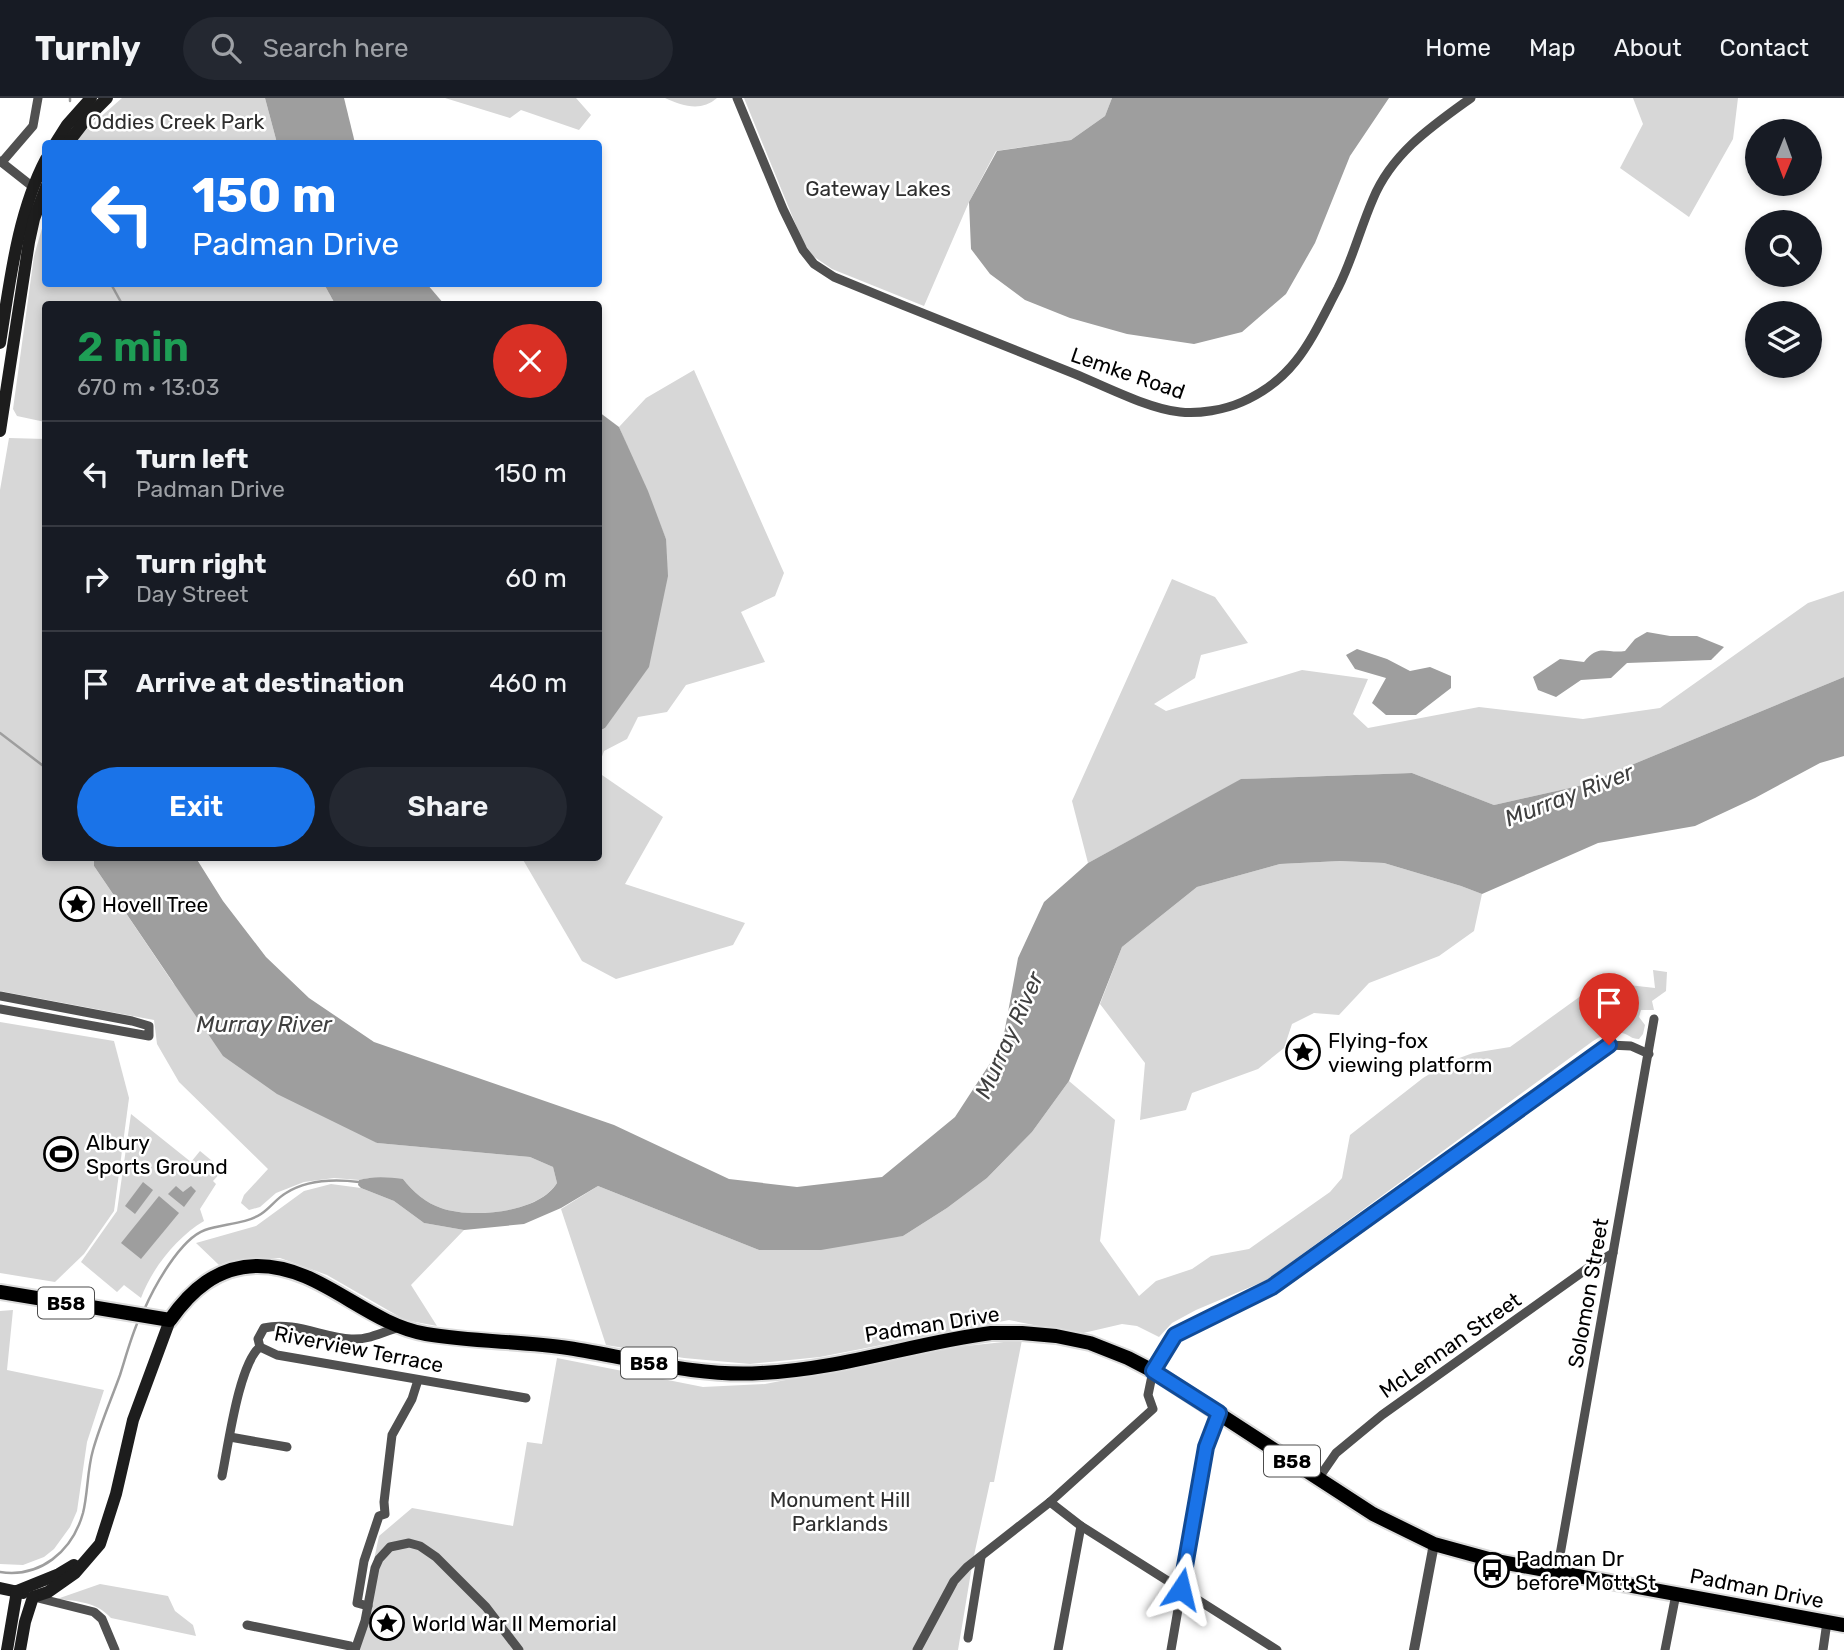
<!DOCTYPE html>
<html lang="en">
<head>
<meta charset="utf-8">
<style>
  body { margin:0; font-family:Rubik,sans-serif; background:#242831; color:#f1f3f6; height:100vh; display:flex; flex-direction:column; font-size:26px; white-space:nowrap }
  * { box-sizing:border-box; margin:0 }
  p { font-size:23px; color:#9ea1a6 }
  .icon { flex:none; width:38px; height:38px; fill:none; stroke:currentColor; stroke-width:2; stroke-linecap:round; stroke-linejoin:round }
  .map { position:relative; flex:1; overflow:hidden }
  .details { position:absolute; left:42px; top:203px; width:560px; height:560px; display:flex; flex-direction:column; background:#171b24; border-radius:7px; box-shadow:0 4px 10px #0003 }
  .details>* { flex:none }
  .hud { position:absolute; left:42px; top:42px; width:560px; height:147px; border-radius:7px; box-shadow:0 4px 10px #0003; background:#1a73e8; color:#fff; overflow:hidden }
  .needle { width:46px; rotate:181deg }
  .tools { position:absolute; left:1745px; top:21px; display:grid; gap:14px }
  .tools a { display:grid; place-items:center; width:77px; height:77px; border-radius:50%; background:#171b24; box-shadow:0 4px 10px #0003; font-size:35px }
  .pin { position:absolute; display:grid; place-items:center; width:60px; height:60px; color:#fff; margin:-72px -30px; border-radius:50% 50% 50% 0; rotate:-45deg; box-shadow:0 0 7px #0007 }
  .pin .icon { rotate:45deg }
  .me { position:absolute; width:77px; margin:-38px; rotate:10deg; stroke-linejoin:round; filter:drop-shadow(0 0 5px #0008) }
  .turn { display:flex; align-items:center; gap:24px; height:147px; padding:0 35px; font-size:32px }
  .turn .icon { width:91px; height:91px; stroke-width:2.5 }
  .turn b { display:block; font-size:49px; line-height:60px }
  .round { display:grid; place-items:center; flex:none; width:74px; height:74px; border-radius:37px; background:#242831 }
  .head { display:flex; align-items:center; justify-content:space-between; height:119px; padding:0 35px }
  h1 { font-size:42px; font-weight:600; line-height:52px; color:#1e9e55 }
  .button { display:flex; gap:14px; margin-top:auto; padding:14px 35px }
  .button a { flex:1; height:80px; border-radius:42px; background:#1a73e8; color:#fff; font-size:28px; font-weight:600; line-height:80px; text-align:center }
  .button a+a { background:#242831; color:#f1f3f6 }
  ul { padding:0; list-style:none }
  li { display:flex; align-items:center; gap:21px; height:105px; padding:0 35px; border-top:2px solid #363941 }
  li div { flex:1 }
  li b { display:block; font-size:26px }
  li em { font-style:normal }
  header { display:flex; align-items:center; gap:42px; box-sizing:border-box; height:98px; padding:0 35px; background:#171b24; border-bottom:2px solid #363941 }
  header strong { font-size:33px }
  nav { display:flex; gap:38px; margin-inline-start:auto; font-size:24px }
  .search { width:490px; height:63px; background:#242831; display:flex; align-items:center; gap:18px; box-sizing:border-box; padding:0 24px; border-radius:38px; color:#9ea1a6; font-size:26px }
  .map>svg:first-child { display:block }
</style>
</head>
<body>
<header>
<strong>Turnly</strong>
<div class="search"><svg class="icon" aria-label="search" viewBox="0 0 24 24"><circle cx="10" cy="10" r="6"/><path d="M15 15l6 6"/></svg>Search here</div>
<nav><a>Home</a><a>Map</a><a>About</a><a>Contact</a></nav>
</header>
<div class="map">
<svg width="1844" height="1552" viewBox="0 0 1844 1552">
  <rect width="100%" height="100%" fill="#fff"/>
  <!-- green -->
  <g fill="#d7d7d7">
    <path d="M122 0H265L277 45 75 46 79 38Z"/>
    <path d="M445 0H576L591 17 579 32 521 12 510 20Z"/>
    <path d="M665 0H717C701 14 683 8 665 0Z"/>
    <path d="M744 0H1112L1105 18 1071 42 996 53 969 104 924 208 832 171 813 158 802 142Z"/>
    <path d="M1633 0H1738L1733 41 1689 119 1620 70 1643 26Z"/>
    <path d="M45 120 46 186H324L335 206H46L45 324 17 318 13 311 34 158Z"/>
    <path d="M694 272 784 475 775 498 741 514 765 564 686 587 667 614 638 619 627 641 604 653 599 667V633L605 630 666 441 619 329 646 300Z"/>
    <path d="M9 340 46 341V760H94V768L173 885 377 1045 530 1059 553 1069 557 1085C538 1115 473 1121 441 1110 426 1105 413 1094 403 1081L368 1080 359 1082 334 1080 304 1084 276 1095 260 1109 249 1112 241 1105 244 1097 268 1071 179 984 157 946 154 922 0 893V392Z"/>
    <path d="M1172 481 1215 499 1248 545 1201 557 1195 580 1154 606 1166 613 1302 572 1368 581 1353 616 1368 630 1479 609 1583 621 1660 610 1808 505 1844 493V579L1583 687 1494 707 1412 675 1242 681 1088 765 1072 703Z"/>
    <path d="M599 675 663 719 625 786 745 825 733 847 616 881 582 863 522 760H598Z"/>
    <path d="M1340 763 1384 765 1461 788 1482 796 1474 833 1439 858 1369 885 1339 917 1314 915 1292 926 1284 950 1258 971 1192 995 1186 1012 1140 1022 1145 965 1100 906 1122 849 1197 789 1280 766Z"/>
    <path d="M1653 872 1667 874 1666 893 1652 903 1654 912H1641L1639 919 1645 927 1643 936 1639 941C1631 941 1630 937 1622 935 1612 933 1601 938 1593 943L1267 1182 1196 1212 1172 1225 1159 1239 1137 1228 1122 1226 1079 1236 1009 1222 820 1259 750 1266 684 1260 606 1247 561 1111 598 1088 759 1152 903 1138 947 1110 987 1080 1032 1034 1069 983 1115 1022 1100 1143 1139 1198 1156 1183 1192 1171 1211 1158 1249 1151 1330 1094 1342 1080 1350 1037 1423 980 1451 963 1473 955 1510 949 1589 892 1611 885 1655 890Z"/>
    <path d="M0 924 114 943 129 1000 114 1113 84 1156 55 1184 0 1175Z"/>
    <path d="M131 1016 191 1064 200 1053 223 1072 213 1083 216 1086 200 1111 204 1123C177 1139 152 1170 141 1200L124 1187 117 1194 81 1164 117 1113Z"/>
    <path d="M331 1086 361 1090 394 1103 424 1125 464 1132 411 1187 437 1228 405 1222 327 1177 280 1160 230 1163 219 1167 196 1145 256 1128 304 1093Z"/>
    <path d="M13 1212 7 1272 104 1292 87 1344 77 1413 70 1429 54 1451 44 1459 23 1467 0 1466V1213Z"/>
    <path d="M1022 1242 994 1384H990L973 1462 958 1552H355L379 1438 412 1410 513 1428 527 1344 542 1346 557 1260 703 1289 765 1286 956 1249Z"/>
    <path d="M100 1486 168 1498 175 1513 193 1527 196 1538 111 1520C97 1504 77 1503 57 1501Z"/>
  </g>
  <!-- water -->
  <g fill="#9e9e9e">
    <path d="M265 0H344L355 45H277Z"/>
    <path d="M1112 0H1389L1350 58 1315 145 1286 196 1242 234 1194 246 1127 236 1070 220 1025 202 990 176 971 151 969 104 997 53 1071 42 1105 18Z"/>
    <path d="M324 186H427L444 206H335Z"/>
    <path d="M599 314 619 329 648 393 666 441 668 478 649 569 605 630 599 633Z"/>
    <path d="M1647 534 1670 538H1697L1724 549 1711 562 1627 565 1611 580 1581 582 1556 599 1538 592 1533 579 1560 561 1584 564C1599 545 1606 556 1625 553L1635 541Z"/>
    <path d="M1357 551 1387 561 1410 573 1430 569 1451 578V590L1416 617H1386L1372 605 1386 580 1355 571 1346 557Z"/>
    <path d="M1844 579V658L1820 665 1755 700 1695 728 1598 745 1482 796 1461 788 1384 765 1340 763 1280 766 1197 789 1122 849 1069 983 1032 1034 987 1080 947 1110 903 1138 821 1152H759L598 1088 561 1110 524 1126 464 1132 424 1125 394 1103 361 1090 358 1087 359 1082C373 1078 388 1079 403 1081 413 1094 426 1105 441 1110 472 1121 539 1115 557 1085L553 1069 530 1059 377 1045 277 996 223 958 94 768V760H196L223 803 266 859 309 900 374 944 614 1027 729 1081 797 1089 882 1079 955 1019 1002 947 1018 860 1044 804 1088 765 1241 681 1412 675 1494 707 1583 687Z"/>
    <path d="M143 1084 153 1092 135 1116 125 1108Z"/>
    <path d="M176 1088 183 1094 191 1088 196 1093 184 1109 168 1096Z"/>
    <path d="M159 1098 179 1115 141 1161 121 1145Z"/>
  </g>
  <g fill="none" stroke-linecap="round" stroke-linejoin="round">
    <!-- stream -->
    <g stroke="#9e9e9e" stroke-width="2.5">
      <path d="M70 3V0"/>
      <path d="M111 186 122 206"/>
      <path d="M0 635 46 670"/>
      <path d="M144 1212C154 1189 180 1141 205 1132 222 1126 246 1126 261 1116 270 1110 277 1100 286 1095 308 1081 335 1081 359 1084"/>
      <path d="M0 1474C40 1480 72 1454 83 1415 88 1395 87 1373 93 1352 100 1327 111 1302 120 1277 126 1258 131 1239 139 1221"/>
    </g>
    <!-- primary casing -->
    <g stroke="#dbdbdb" stroke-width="18">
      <path id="primary" d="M0 1194 170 1222C191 1192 217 1169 256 1168 320 1167 364 1225 426 1236 473 1244 521 1243 568 1250 633 1260 695 1279 761 1275 839 1272 914 1245 991 1235H1022L1056 1238 1090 1245 1128 1260 1153 1273 1373 1416 1434 1446 1496 1463 1844 1527"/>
    </g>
    <!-- minor -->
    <g stroke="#505050" stroke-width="9">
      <path d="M737 0 783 111 803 152 814 166 834 179C914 212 994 244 1075 276 1104 288 1149 311 1180 314 1199 316 1224 312 1242 304 1297 280 1312 239 1338 190 1353 160 1360 131 1373 101 1392 55 1432 28 1471 0"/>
      <path d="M0 63 33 89"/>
      <path d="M2 64 33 28 38 0"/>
      <path d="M0 898 132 923 149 928V938L0 911"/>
      <path d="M399 1229C384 1234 368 1242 351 1241 322 1239 294 1223 264 1230L258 1241 260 1249 277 1257 526 1300"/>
      <path d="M230 1339 287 1349"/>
      <path d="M222 1378C228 1349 239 1265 260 1249"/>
      <path d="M1318 1381 1336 1355 1382 1317 1588 1170 1613 1155"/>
      <path d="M1050 1404 1081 1428 1277 1552"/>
      <path d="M1557 1474 1654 921"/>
      <path d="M34 1499 94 1514 102 1521 115 1552"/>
      <path d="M368 1508 357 1505 364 1463 379 1418 385 1416 384 1404 392 1337 412 1301 418 1282"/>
      <path d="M247 1527 350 1548 355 1552"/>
      <path d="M968 1540 981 1459"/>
      <path d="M355 1552 365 1523 375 1470 379 1461 390 1449 409 1445 420 1448 436 1459 486 1509 519 1552"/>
      <path d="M917 1552 954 1483 967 1469 1050 1404 1153 1311 1148 1297 1153 1273 1175 1237 1272 1189 1609 947 1631 948 1649 956"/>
      <path d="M1058 1552 1081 1428"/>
      <path d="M1171 1552 1206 1349 1218 1315"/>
      <path d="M1665 1552 1676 1496"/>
      <path d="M1823 1552 1827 1524"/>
    </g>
    <!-- tertiary -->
    <path stroke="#505050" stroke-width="10" d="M1414 1552 1434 1446"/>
    <!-- secondary -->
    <g stroke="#1d1d1d" stroke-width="12">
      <path d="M55 46 67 27 91 0"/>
      <path d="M67 46 88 19 107 0"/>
      <path d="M0 245C10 184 17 116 46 61"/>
      <path d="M0 333 29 144 34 121 46 89"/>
      <path d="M0 1490 23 1495"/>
      <path d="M17 1493 59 1476 74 1467"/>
      <path d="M33 1499 48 1494 75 1475 100 1446 116 1396 133 1322 170 1222"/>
      <path d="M7 1552 17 1493"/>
      <path d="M20 1552 25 1524 33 1499"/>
    </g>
    <!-- primary -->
    <use href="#primary" stroke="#000" stroke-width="14"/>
  </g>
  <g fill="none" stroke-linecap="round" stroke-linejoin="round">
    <!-- route casing -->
    <g stroke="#114b97" stroke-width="18">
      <path id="route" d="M1181 1491 1206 1349 1219 1315 1153 1273 1175 1237 1272 1189 1609 947"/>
    </g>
    <!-- route -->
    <use href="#route" stroke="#1a73e8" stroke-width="12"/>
  </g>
  <!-- icons -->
  <defs>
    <g id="sight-ring" transform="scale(1.75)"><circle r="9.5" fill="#fff" stroke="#000" stroke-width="1.5"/><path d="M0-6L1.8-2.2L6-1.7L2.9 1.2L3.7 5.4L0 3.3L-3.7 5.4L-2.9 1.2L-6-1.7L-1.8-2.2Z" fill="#000"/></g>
    <g id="stadium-ring" transform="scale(1.75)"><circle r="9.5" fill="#fff" stroke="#000" stroke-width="1.5"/><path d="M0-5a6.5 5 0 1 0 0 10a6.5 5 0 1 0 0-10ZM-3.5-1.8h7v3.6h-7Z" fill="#000"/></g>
    <g id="bus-ring" transform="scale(1.75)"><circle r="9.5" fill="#fff" stroke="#000" stroke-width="1.5"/><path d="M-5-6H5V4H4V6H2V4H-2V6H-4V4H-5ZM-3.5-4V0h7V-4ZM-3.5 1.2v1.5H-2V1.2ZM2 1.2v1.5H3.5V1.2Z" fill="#000"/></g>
  </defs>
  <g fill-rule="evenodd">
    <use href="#sight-ring" x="77" y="806"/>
    <use href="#sight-ring" x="1303" y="954"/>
    <use href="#stadium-ring" x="61" y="1056"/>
    <use href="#bus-ring" x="1492" y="1472"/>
    <use href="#sight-ring" x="387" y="1525"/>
  </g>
  <g text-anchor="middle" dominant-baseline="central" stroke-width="5" stroke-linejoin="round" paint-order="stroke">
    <!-- shield labels -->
    <g fill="#fff" stroke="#4c4c4c" stroke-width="2">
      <rect x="38" y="1189.5" width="56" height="31" rx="5"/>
      <rect x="621" y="1249.5" width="56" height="31" rx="5"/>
      <rect x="1264" y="1347.5" width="56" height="31" rx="5"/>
    </g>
    <g font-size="19" font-weight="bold" fill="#000">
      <text x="66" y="1205">B58</text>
      <text x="649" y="1265">B58</text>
      <text x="1292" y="1363">B58</text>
    </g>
    <!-- park labels -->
    <g font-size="21" fill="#2e2e2e" stroke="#fff">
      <text x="176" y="23">Oddies Creek Park</text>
      <text x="878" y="90">Gateway Lakes</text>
      <text x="840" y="1401">Monument Hill<tspan x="840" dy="24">Parklands</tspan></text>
    </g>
    <!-- street labels -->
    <g font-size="21" fill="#000" stroke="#fff">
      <text transform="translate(1128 275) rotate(19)">Lemke Road</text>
      <text transform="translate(1588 1195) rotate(-80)">Solomon Street</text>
      <text transform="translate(932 1226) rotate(-9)">Padman Drive</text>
      <text transform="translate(1450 1247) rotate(-35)">McLennan Street</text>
      <text transform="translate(359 1251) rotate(11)">Riverview Terrace</text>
      <text transform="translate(1757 1490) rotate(11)">Padman Drive</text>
    </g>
    <!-- poi labels -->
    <g font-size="21" fill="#000" stroke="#fff" text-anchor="start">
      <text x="102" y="806">Hovell Tree</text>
      <text x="1328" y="942">Flying-fox<tspan x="1328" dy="24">viewing platform</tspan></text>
      <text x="86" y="1044">Albury<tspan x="86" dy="24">Sports Ground</tspan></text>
      <text x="1516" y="1460">Padman Dr<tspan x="1516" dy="24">before Mott St</tspan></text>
      <text x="412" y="1525">World War II Memorial</text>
    </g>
    <!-- water labels -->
    <g font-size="23" font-style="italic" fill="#3f3f3f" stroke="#fff">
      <text transform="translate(1569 697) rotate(-21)">Murray River</text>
      <text x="264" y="926">Murray River</text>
      <text transform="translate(1009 937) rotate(-66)">Murray River</text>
    </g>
  </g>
</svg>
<div class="tools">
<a><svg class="needle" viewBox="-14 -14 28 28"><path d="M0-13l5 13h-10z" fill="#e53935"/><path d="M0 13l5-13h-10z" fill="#9ea1a6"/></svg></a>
<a><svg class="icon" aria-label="search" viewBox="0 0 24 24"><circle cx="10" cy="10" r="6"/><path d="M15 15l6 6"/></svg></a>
<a><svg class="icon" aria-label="layers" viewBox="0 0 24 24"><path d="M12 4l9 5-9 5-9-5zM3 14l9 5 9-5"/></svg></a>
</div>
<div class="pin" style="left:1609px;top:947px;background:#d93025"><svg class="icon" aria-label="arrive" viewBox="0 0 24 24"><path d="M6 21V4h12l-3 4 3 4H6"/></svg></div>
<svg class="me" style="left:1181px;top:1491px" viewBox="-20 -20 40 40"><path d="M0-17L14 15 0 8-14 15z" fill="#1a73e8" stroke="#fff" stroke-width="4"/></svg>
<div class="hud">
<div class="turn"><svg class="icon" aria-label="left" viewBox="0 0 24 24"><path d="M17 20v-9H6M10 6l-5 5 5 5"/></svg><div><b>150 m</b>Padman Drive</div></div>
</div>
<section class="details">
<div class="head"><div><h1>2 min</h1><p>670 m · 13:03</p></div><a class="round" style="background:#d93025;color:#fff"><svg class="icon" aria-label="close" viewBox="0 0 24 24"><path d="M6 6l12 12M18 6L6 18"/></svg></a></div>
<ul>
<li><svg class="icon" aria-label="left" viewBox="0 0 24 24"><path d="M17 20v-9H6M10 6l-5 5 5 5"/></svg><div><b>Turn left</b><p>Padman Drive</p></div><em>150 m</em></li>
<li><svg class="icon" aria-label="right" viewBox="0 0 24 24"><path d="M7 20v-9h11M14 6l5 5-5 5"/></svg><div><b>Turn right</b><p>Day Street</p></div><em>60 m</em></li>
<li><svg class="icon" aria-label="arrive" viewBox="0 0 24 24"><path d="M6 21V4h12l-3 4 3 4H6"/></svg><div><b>Arrive at destination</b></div><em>460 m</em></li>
</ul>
<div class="button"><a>Exit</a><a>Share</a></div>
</section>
</div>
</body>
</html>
